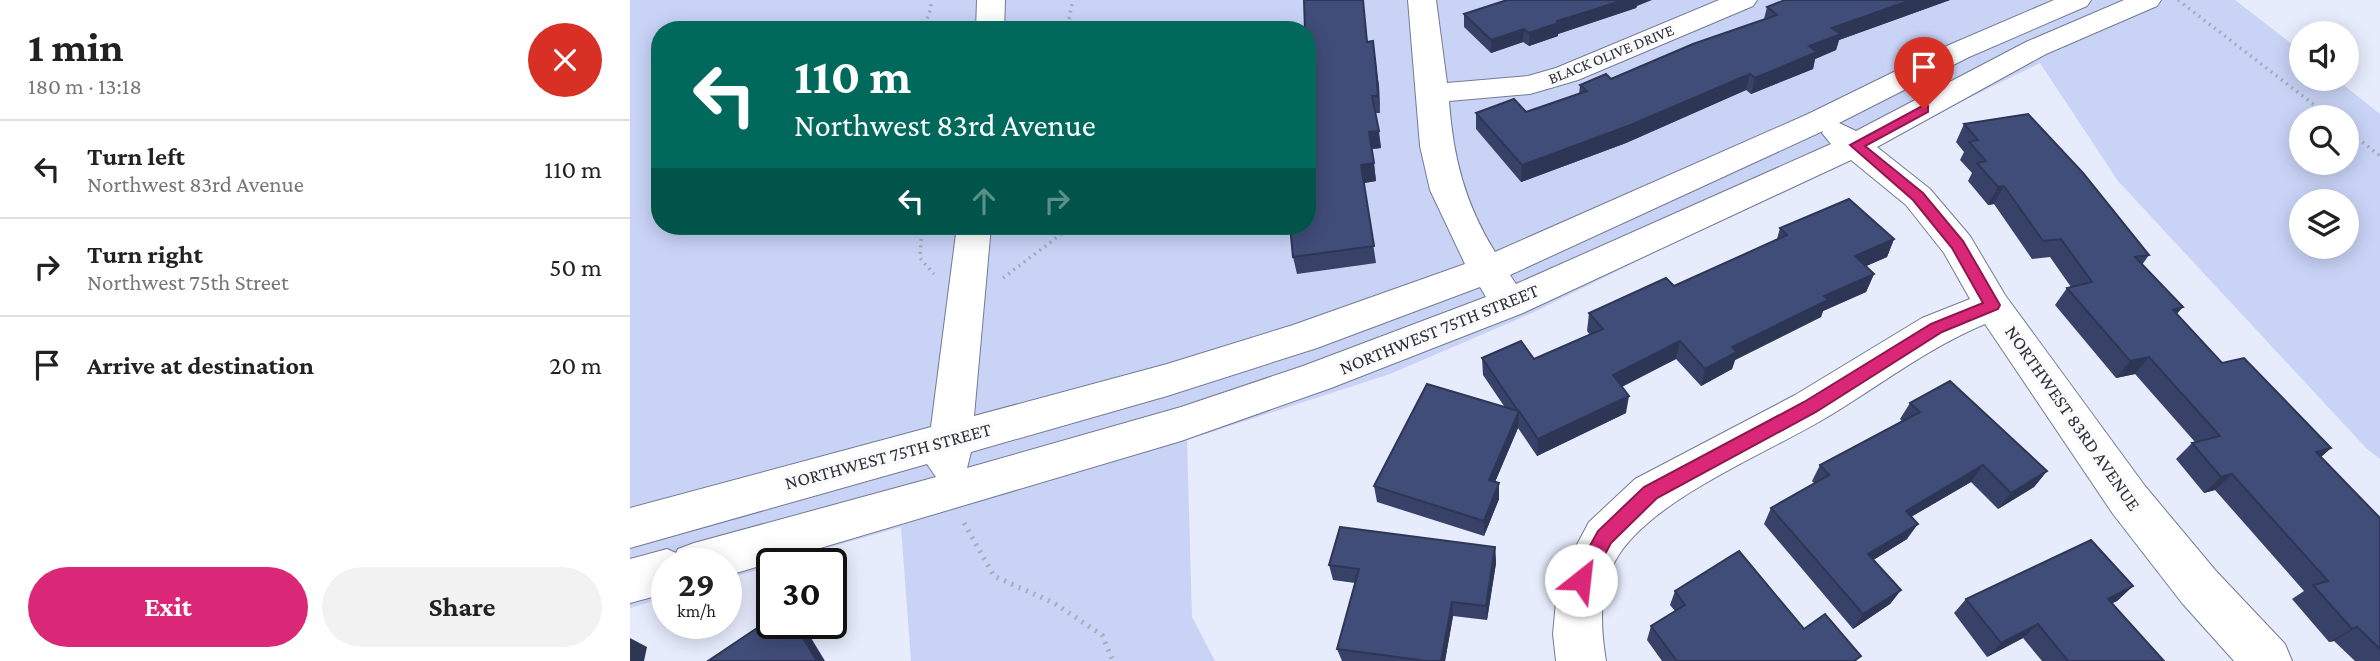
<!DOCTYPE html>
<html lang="en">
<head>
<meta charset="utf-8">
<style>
  body { margin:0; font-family:"Crimson Pro",serif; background:#f2f2f2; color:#222; height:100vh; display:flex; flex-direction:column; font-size:26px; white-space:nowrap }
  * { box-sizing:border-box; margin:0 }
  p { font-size:23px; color:#767676 }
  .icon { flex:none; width:38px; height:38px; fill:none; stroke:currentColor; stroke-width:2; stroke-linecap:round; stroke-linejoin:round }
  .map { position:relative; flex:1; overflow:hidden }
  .sheet { display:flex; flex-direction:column; background:#fff; width:630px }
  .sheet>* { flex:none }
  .hud { position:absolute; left:21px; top:21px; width:665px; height:214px; border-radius:28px; box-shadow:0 4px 18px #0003; background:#00695c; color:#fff; overflow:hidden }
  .buttons { position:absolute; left:1659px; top:21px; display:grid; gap:14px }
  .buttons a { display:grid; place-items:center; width:70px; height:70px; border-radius:50%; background:#fff; box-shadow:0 4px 18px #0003; font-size:35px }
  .speed { position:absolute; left:21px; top:548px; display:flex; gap:14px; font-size:35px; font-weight:700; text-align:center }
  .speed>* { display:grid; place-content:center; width:91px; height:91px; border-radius:50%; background:#fff; box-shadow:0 4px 18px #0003; line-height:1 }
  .speed small { font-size:18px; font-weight:400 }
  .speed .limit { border:4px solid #111; border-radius:10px; background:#fff; color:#111 }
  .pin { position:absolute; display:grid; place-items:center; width:60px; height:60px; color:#fff; margin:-72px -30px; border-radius:50% 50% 50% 0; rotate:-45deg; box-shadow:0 0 7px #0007 }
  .pin .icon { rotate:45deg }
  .me { position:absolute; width:77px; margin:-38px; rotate:29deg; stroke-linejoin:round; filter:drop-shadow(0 0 5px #0008) }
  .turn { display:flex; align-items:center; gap:24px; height:147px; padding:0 28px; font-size:32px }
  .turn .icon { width:91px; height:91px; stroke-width:2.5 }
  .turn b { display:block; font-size:49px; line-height:60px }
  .lanes { display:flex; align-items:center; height:66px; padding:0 28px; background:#0003; justify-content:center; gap:35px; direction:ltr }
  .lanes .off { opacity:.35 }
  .round { display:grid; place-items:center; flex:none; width:74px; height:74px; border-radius:37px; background:#f2f2f2 }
  .overview { display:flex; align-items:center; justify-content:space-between; height:119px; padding:0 28px }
  h1 { font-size:42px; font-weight:700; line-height:52px }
  .button { display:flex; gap:14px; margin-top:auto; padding:14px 28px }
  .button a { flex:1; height:80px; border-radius:42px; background:#db2777; color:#fff; font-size:28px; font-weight:700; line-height:80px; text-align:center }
  .button a+a { background:#f2f2f2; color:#222 }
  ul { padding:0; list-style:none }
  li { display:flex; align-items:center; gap:21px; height:98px; padding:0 28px; border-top:2px solid #e0e0e0 }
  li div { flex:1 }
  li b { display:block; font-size:26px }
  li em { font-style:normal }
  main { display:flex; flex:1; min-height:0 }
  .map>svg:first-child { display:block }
</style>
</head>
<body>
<main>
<section class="sheet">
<div class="overview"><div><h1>1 min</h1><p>180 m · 13:18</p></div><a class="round" style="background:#d93025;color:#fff"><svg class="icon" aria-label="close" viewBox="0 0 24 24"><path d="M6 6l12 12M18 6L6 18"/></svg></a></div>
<ul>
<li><svg class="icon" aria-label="left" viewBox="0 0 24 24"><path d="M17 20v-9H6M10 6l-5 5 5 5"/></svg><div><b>Turn left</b><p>Northwest 83rd Avenue</p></div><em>110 m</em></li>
<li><svg class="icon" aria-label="right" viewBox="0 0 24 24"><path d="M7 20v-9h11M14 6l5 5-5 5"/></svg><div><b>Turn right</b><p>Northwest 75th Street</p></div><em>50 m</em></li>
<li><svg class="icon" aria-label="arrive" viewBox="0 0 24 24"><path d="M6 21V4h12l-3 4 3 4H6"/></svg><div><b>Arrive at destination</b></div><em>20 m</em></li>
</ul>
<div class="button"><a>Exit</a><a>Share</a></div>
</section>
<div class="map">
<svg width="1750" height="661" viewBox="0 0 1750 661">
  <rect width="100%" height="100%" fill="#e7ecfd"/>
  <!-- green -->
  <path fill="#c8d3f6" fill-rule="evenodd" d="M0 0H1605L1671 51V79H1706L1750 114V459L1736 448 1488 181 1410 63 900 314 760 374 557 440 562 617 585 661H281L271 527 142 564V566L96 579V564H37V597L0 608ZM30 30H677V226H30ZM1671 117H1717V163H1671ZM1671 201H1717V247H1671Z"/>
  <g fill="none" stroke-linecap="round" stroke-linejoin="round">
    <!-- minor casing -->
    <g stroke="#737b94" stroke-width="2">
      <g id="minor">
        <path d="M347 0H375L374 30H346Z"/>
        <path d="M778 0H806L817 83 898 76 926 68 1089 0H1127L1123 6 948 80 900 94 819 101C823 157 835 204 865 252L1178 114 1319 45 1424 0H1461L1457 6 1339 57 1209 123 1226 131 1396 42 1494 0H1531L1527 6 1416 54 1247 147 1300 189 1340 236 1375 295 1515 486 1586 571 1655 644 1662 661H1604L1552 603 1483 514 1355 324C1297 348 1248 387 1194 419 1135 454 1028 497 990 553 968 586 970 624 976 661H926L923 634 928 580 959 522 1005 479 1165 395 1292 318 1340 299 1314 253 1276 205 1221 160 893 313 701 388 551 441 96 576V564H37V593L0 603V559L37 549 46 553 48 549 64 543 306 477 297 464 0 548V508L301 427 327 226H361L344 416 537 364 663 325 835 264 800 190 790 146ZM1193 131 1192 133 1201 144 886 284 880 275ZM850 287 856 297 673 366 551 407 337 468 341 452 537 396 687 348Z"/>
      </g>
    </g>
    <!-- path-far1 -->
    <g stroke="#a8acbb" stroke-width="3.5" stroke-dasharray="2 4.5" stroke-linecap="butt">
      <path d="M1548 0 1700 117"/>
      <path d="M291 30 299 15 302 0"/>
      <path d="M432 30 439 18 443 0"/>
      <path d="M1717 130 1750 156"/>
      <path d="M292 226 290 258 304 274"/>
      <path d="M373 278 442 226"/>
    </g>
    <!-- path -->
    <path stroke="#a8acbb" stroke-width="5" stroke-dasharray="2 6" stroke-linecap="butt" d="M334 523 364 576 424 603 472 635 483 661"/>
    <!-- minor -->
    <use href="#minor" fill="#fff" fill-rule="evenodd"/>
  </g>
  <!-- wall -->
  <g fill="#384268">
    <path d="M1155 0H1320L1209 40 1206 50 1185 59 1183 69 1121 94 1116 90 996 143 891 182 846 129V113L896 112 949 94 950 85 981 79 1134 19 1137 7Z"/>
    <path d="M1007 6 1006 8 928 34V36L899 46 893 42 861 53 834 27V14Z"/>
    <path d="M743 41 749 86 750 113H745L751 148 742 149 746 181 734 183 746 263 667 274 663 257 737 42Z"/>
    <path d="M1334 124 1519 255 1512 265 1547 314 1592 363 1701 448 1691 457 1750 518V661H1725L1704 641 1699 642 1662 599 1674 591 1585 490 1574 493 1546 459 1562 443 1565 442 1505 374 1486 378 1425 305 1437 288 1441 287 1420 257 1402 259 1364 204 1358 205 1338 181 1342 173 1330 160 1334 152 1326 142Z"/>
    <path d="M1150 228 1264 239 1257 257 1236 266 1244 274 1236 292 1193 311 1191 317 1105 360 1102 369 1071 386 1046 359 992 387 996 413 907 456 888 428 865 482 869 499 854 536 747 502 744 486 874 406 853 375 852 358 904 359 960 335 957 331 959 313 1044 286 1147 239Z"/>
    <path d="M1280 403 1417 471 1404 487 1368 509 1341 482 1281 517 1277 539 1243 560 1271 590 1260 604 1223 629 1134 524 1141 508 1184 483 1182 481 1190 465 1272 421 1270 419Z"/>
    <path d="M865 547 866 563 857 620 823 616 815 661H712L707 649 725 583 703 580 699 565Z"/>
    <path d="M1503 586 1487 601 1482 603 1534 661H1412L1393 638 1357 657 1324 613 1336 599Z"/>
    <path d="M1045 591 1174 629 1227 661H1032L1017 640 1021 626 1045 611 1040 605Z"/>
  </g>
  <!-- shaded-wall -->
  <g fill="#2e3655">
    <path d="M994 0H1022L1007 6 1006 8 928 34V36L899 46V33L927 21Z"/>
    <path d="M1281 0H1320L1209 40 1206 50 1185 59 1183 69 1121 94 1125 78 1179 46 1202 28Z"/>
    <path d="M894 29 893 42 861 53V40Z"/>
    <path d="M746 68 749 86 750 113 748 96Z"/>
    <path d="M1120 74 1116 90 996 143 891 182 892 165Z"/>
    <path d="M749 131 751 148 741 149 739 132Z"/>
    <path d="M744 163 746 181 734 183 731 165Z"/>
    <path d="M1374 186 1364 204 1358 205 1368 187Z"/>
    <path d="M1264 239 1257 257 1218 274 1225 256Z"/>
    <path d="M1244 274 1236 292 1193 311 1191 317 1105 360 1102 369 1071 386 1075 369 1102 347 1194 296Z"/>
    <path d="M1553 307 1538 324 1543 310Z"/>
    <path d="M1050 341 1046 359 980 392 983 375Z"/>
    <path d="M1519 357 1505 374 1486 378 1500 361Z"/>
    <path d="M999 396 996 413 907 456 908 439Z"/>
    <path d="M889 411 888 428 859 496V480Z"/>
    <path d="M1701 448 1682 465 1686 452Z"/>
    <path d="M1353 465 1341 482 1265 526 1276 511Z"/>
    <path d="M1417 471 1404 487 1368 509 1381 493Z"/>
    <path d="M1602 474 1585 490 1574 493 1591 477Z"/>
    <path d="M869 483V499L854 536V521Z"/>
    <path d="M1288 524 1277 539 1229 569 1238 554Z"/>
    <path d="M865 547 866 563 857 620 856 606Z"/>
    <path d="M1503 586 1487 601 1462 613 1478 599Z"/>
    <path d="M1271 590 1260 604 1223 629 1233 614Z"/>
    <path d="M822 602 823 616 815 661H811Z"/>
    <path d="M164 623H172L195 661H187Z"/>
    <path d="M1408 624 1393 638 1357 657 1371 643Z"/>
    <path d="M1727 627 1704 641 1699 642 1722 629Z"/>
    <path d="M0 638 17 647 14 661H0Z"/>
  </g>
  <!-- building -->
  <g fill="#414d79" stroke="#2e3655" stroke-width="2">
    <path d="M674 0H733L737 42 743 41 746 68 748 96H742L749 131 739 132 744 163 731 165 744 246 663 257 660 226H677V30H675Z"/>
    <path d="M877 0H994L927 21 928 23 899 33 894 29 861 40 834 14Z"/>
    <path d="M1155 0H1281L1202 28 1211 34 1179 46 1187 52 1125 78 1120 74 998 126 892 165 846 113 884 99 896 112 957 91 950 85 976 74 981 79 1063 44 1147 15 1137 7Z"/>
    <path d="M1398 114 1453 173 1519 255 1505 257 1553 307 1543 310 1592 363 1614 358 1701 448 1686 452 1750 518V649L1727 627 1722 629 1683 585 1698 581 1602 474 1591 477 1562 443 1590 436 1519 357 1500 361 1437 288 1462 282 1431 239 1413 241 1374 186 1368 187 1347 163 1356 161 1339 142 1348 140 1334 124Z"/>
    <path d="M1219 199 1264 239 1225 256 1244 274 1194 296 1198 300 1102 347 1107 352 1075 369 1050 341 983 375 999 396 908 439 889 411 859 480 869 483 854 521 744 486 797 384 888 411 852 358 891 341 904 359 973 329 959 313 1036 278 1044 286 1157 235 1150 228Z"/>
    <path d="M1320 381 1417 471 1381 493 1353 465 1276 511 1288 524 1238 554 1271 590 1233 614 1141 508 1199 475 1190 465 1290 412 1280 403Z"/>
    <path d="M710 527 865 547 856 606 822 602 811 661H797L707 649 729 569 699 565Z"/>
    <path d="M1461 540 1503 586 1478 599 1534 661H1438L1408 624 1371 643 1336 599Z"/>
    <path d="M1109 551 1174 629 1195 614 1231 656 1224 661H1047L1021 626 1055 605 1045 591Z"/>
    <path d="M142 618V623H164L187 661H78Z"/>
  </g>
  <!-- route -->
  <path fill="#db2777" stroke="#8e194d" stroke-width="2" d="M1294 105 1298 106V112L1235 146 1293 193 1333 241 1370 305 1368 309 1312 332 1186 412 1027 498 981 543 958 586 951 589 944 586 941 580 968 531 1014 487 1174 402 1301 324 1353 303 1322 248 1283 200 1220 145Z"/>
  <g text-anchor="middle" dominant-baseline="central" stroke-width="7" stroke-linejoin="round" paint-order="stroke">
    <!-- far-street labels -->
    <g font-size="16" fill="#2e313c" stroke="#fafafa">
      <text transform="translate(981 54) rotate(-22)">BLACK OLIVE DRIVE</text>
    </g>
    <!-- street labels -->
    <g font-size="19" fill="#2e313c" stroke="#fafafa">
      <text transform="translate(809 329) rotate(-22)">NORTHWEST 75TH STREET</text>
      <text transform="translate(1443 418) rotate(55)">NORTHWEST 83RD AVENUE</text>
      <text transform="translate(258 456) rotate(-15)">NORTHWEST 75TH STREET</text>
    </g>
  </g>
</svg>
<div class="buttons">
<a><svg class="icon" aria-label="sound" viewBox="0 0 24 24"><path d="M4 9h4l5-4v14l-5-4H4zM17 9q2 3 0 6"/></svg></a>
<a><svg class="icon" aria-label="search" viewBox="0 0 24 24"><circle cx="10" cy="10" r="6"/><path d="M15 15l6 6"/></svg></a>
<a><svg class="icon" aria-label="layers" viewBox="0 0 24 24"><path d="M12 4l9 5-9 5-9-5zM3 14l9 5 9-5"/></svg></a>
</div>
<div class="speed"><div>29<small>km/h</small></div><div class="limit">30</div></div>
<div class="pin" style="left:1294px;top:109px;background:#d93025"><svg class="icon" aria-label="arrive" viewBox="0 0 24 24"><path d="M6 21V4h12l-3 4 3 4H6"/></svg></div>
<svg class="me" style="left:951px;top:580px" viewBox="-20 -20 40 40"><circle r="19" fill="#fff"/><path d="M0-13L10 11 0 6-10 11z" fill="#db2777"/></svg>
<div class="hud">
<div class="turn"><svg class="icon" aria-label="left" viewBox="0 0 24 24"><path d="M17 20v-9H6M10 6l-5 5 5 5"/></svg><div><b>110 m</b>Northwest 83rd Avenue</div></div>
<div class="lanes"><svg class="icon" aria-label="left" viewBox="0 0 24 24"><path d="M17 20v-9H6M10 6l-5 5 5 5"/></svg><svg class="icon off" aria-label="ahead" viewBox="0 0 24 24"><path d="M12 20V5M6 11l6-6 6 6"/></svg><svg class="icon off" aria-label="right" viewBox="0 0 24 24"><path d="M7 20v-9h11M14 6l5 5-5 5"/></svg></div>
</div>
</div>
</main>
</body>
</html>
